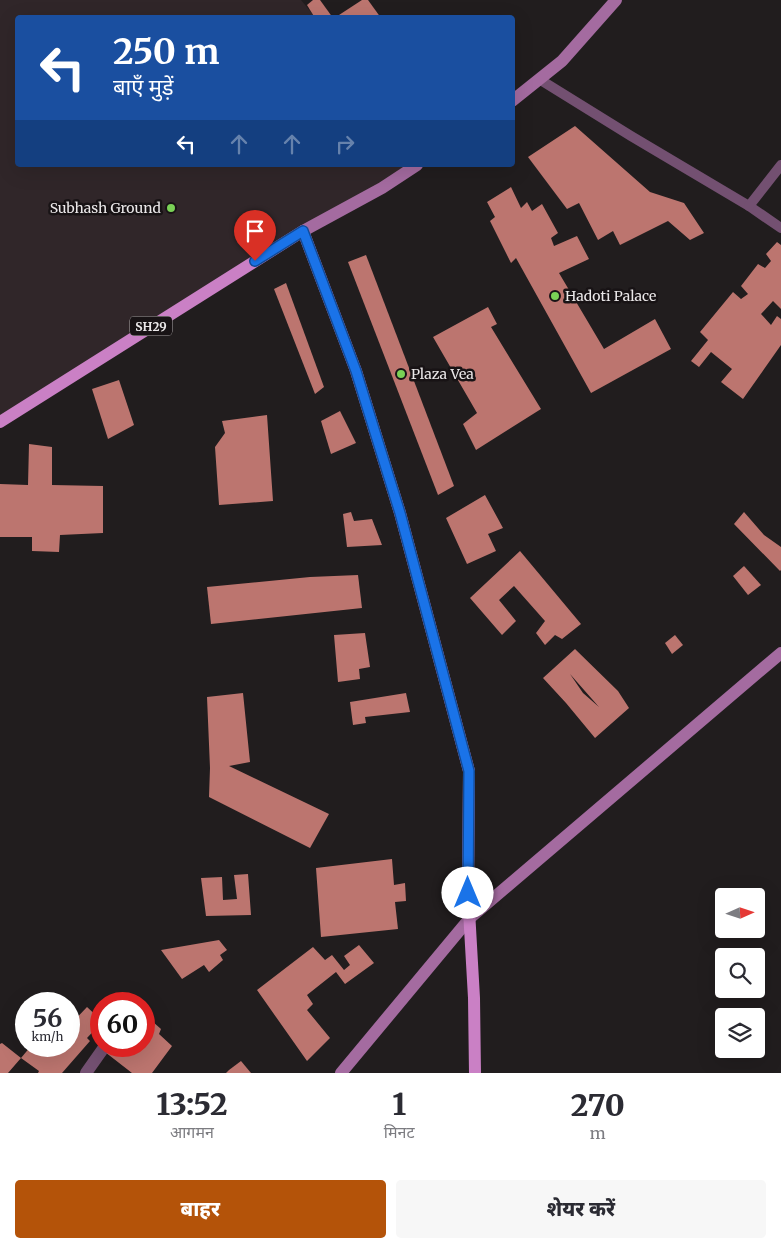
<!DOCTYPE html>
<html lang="hi">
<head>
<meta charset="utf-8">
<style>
  body { margin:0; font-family:Merriweather,"Noto Sans Devanagari",serif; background:#f7f7f7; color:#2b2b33; height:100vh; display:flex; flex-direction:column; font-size:19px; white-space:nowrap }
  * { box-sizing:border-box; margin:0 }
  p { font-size:16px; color:#7c7c81 }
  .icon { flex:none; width:28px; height:28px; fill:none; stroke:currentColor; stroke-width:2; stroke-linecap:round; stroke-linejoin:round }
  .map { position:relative; height:1073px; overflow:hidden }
  .drawer { display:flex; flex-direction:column; background:#fff; flex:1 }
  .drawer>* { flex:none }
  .top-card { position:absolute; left:15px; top:15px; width:500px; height:152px; border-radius:5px; box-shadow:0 5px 20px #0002; background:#1a4fa0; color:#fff; overflow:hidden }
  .needle { width:32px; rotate:87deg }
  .buttons { position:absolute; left:715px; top:888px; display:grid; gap:10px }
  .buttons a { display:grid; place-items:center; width:50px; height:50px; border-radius:5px; background:#fff; box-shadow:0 5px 20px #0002; font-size:25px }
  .speed { position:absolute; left:15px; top:992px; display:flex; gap:10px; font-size:25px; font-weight:700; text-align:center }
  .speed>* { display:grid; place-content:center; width:65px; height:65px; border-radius:50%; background:#fff; box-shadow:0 5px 20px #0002; line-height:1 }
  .speed small { font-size:12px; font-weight:400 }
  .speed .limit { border:8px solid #d22; background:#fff; color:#111 }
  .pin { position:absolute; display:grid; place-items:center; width:42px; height:42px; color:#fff; margin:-51px -21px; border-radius:50% 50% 50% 0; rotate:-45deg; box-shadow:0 0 5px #0007 }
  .pin .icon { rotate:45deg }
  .me { position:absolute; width:55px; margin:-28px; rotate:0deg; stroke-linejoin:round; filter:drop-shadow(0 0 4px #0008) }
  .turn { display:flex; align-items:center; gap:18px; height:105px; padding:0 15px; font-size:22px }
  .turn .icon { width:65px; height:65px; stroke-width:2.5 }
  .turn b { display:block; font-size:35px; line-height:42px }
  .lanes { display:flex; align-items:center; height:48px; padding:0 15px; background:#0003; justify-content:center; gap:25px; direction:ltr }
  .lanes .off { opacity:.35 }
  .eta { display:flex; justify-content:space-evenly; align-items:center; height:85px; text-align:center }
  .eta b { font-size:30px; font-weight:800; line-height:35px }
  .primary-button { display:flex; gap:10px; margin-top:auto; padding:10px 15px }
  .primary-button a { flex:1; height:58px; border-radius:5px; background:#b45309; color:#fff; font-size:20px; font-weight:800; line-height:58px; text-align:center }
  .primary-button a+a { background:#f7f7f7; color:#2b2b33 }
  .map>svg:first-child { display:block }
</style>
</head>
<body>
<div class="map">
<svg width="781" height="1073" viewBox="0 0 781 1073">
  <rect width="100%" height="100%" fill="#211d1e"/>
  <!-- built -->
  <path fill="#302629" d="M0 0H301L315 17 18 18V165H411L0 422Z"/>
  <!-- building -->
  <g fill="#bc756f" fill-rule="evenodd">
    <path d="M313 0H320L333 18H315L307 5Z"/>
    <path d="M362 0H368L381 18H341L339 15Z"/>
    <path d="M575 126 650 192 684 203 704 233 690 240 668 221 620 245 613 231 598 240 579 203 567 209 528 157Z"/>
    <path d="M511 187 521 208 527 202 532 211 542 204 558 233 551 238 554 246 577 236 589 259 559 273 604 349 655 319 671 349 591 393 516 258 511 263 490 221 495 217 487 202Z"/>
    <path d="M777 242 781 245V309L773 301 761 314 771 325 777 316 781 319V345L743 399 721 382 732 369 711 352 699 367 691 361 708 340 700 332 733 292 741 299 748 294 741 286 758 264 765 268 771 261 766 254Z"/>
    <path d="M366 255 454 486 438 495 348 262Z"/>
    <path d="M286 283 324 387 315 394 274 289Z"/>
    <path d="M488 307 497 324 491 327 541 409 476 450 463 424 477 413 433 337Z"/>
    <path d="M119 380 134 425 108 439 92 389Z"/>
    <path d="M340 411 356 443 331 454 321 421Z"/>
    <path d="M267 415 273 501 219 505 215 447 225 433 222 421Z"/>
    <path d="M29 444 52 447V485L103 486V533L60 535 59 552 32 551V537H0V484L28 485Z"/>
    <path d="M485 495 503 528 488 534 496 551 467 564 446 518Z"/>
    <path d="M351 512 354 521 372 519 382 545 347 547 343 514Z"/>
    <path d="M744 512 764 535 781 547V570L780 571 734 524Z"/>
    <path d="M520 551 581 624 562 639 555 635 545 645 536 633 545 621 514 586 499 600 516 621 502 635 470 598Z"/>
    <path d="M744 566 761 585 748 595 733 576Z"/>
    <path d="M358 575 362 608 211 624 207 587 310 577Z"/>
    <path d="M365 633 370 667 359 669 360 679 338 682 334 635Z"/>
    <path d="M675 635 683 645 672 654 665 643Z"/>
    <path d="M575 649 618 691 629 708 595 738 566 703 543 678ZM570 674 599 707 583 693Z"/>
    <path d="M243 693 250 762 229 766 329 814 310 848 209 797 210 768 207 697Z"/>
    <path d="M406 693 410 712 365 717 366 723 353 725 350 702Z"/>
    <path d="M392 859 394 885 405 883 406 901 395 902 398 929 321 937 316 868Z"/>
    <path d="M248 874 251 915 206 916 201 878 222 877 223 900 237 899 234 875Z"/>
    <path d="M219 940 227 950 220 955 223 960 209 972 204 965 182 979 161 950Z"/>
    <path d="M359 945 374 963 345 984 336 972 307 995 313 1004 307 1010 330 1038 307 1061 257 990 313 947 325 960 332 955 344 970 350 965 344 956Z"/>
    <path d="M87 1007 101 1020V1023L87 1038 90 1041 62 1073H38L39 1071 21 1058 8 1073H0V1044L2 1043 21 1058 31 1046H69V1026Z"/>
    <path d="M144 1022 149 1027 153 1022 161 1029 159 1034 172 1046 152 1073H132L105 1052 109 1046H144Z"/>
    <path d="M241 1061 251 1073H226L229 1070Z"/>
  </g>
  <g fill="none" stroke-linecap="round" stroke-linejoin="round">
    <!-- lane -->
    <g stroke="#735071" stroke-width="10">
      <path d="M539 79 631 136 749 206 781 228"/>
      <path d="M749 206 781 165"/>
    </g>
    <!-- street -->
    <path stroke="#735071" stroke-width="12" d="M86 1073 105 1046"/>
    <!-- secondary -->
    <g stroke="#a46ba0" stroke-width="12">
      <path d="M512 101 562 61 616 0"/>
      <path d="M303 231 382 188 417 165"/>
      <path d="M341 1073 470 918 781 653"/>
    </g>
    <!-- primary -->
    <path stroke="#ca80c5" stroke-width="12" d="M0 422 303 231 356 371 400 513 469 771 468 893 474 998 475 1073"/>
  </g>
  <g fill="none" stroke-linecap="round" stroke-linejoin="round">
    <!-- route casing -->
    <g stroke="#114b97" stroke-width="12">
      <path id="route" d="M255 261 303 231 356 371 400 513 469 771 468 893"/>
    </g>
    <!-- route -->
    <use href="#route" stroke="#1a73e8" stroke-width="9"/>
  </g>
  <!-- markers -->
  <g fill="#7ad156" stroke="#181315" stroke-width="2">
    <circle cx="171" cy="208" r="5"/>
    <circle cx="555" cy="296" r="5"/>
    <circle cx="401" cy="374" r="5"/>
  </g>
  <g text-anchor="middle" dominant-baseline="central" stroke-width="5" stroke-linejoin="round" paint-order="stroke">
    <!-- shield labels -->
    <rect fill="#181315" stroke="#aca8a9" stroke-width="1" x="130" y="316.5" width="42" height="19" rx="4"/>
    <g font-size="12" font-weight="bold" fill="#ebe8e9">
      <text x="151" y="326">SH29</text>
    </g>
    <!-- poi labels -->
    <g font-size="14" fill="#ebe8e9" stroke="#181315" text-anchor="start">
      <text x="161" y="208" text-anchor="end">Subhash Ground</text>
      <text x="565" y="296">Hadoti Palace</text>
      <text x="411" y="374">Plaza Vea</text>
    </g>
  </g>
</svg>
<div class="buttons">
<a><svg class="needle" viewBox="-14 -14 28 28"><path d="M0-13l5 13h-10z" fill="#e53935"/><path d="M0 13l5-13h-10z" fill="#7c7c81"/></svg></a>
<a><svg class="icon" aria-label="search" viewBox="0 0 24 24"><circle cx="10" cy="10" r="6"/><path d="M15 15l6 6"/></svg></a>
<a><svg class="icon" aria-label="layers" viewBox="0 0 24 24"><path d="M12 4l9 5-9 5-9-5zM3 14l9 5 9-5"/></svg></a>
</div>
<div class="speed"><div>56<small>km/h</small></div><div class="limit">60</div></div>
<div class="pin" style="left:255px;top:261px;background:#d93025"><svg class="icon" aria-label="arrive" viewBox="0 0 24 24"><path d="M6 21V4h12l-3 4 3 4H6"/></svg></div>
<svg class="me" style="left:468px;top:893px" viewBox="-20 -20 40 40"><circle r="19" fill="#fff"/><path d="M0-13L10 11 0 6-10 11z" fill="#1a73e8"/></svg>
<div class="top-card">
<div class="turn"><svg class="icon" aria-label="left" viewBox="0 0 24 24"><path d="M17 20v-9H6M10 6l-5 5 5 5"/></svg><div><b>250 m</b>बाएँ मुड़ें</div></div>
<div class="lanes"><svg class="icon" aria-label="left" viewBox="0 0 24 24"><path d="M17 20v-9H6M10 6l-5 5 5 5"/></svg><svg class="icon off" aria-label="ahead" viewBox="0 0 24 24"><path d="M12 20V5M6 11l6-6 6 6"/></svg><svg class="icon off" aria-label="ahead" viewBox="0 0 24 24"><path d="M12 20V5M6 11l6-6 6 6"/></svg><svg class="icon off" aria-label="right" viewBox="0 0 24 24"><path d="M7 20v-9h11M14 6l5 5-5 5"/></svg></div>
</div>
</div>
<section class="drawer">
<div class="eta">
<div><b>13:52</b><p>आगमन</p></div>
<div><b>1</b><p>मिनट</p></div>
<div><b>270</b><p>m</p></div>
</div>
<div class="primary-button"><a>बाहर</a><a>शेयर करें</a></div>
</section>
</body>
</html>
